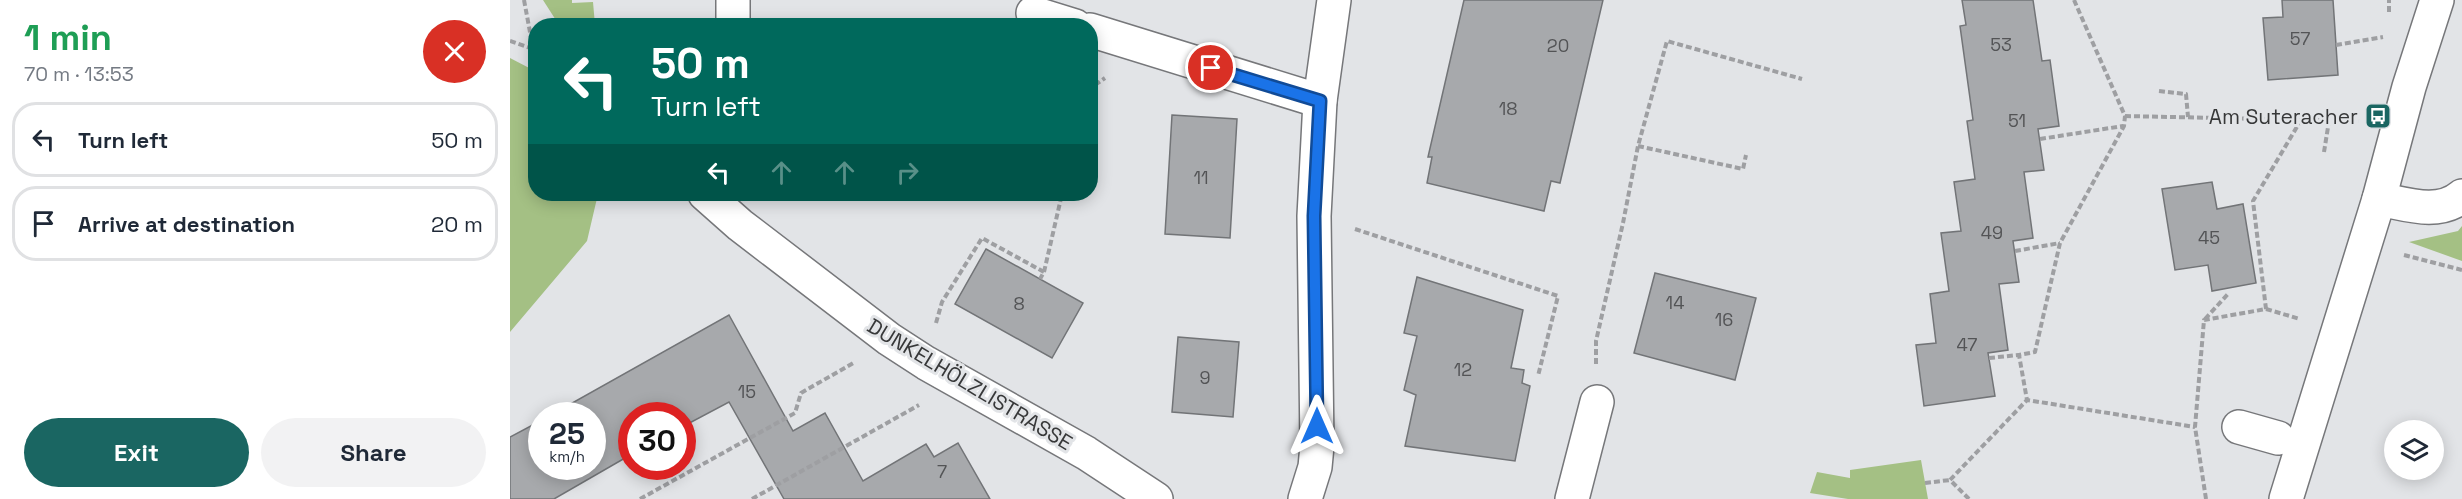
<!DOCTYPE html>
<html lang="en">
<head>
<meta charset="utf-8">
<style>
  body { margin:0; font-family:"Space Grotesk",sans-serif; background:#f2f2f3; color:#1f2937; height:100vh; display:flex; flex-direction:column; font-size:22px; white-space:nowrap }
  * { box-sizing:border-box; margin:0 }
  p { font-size:20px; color:#747a83 }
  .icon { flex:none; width:33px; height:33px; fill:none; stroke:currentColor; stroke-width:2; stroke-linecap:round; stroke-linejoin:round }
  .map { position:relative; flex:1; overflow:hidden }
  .sheet { display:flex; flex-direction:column; background:#fff; width:510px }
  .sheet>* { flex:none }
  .guide { position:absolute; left:18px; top:18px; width:570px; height:183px; border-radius:24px; box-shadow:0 3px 15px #0003; background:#00695c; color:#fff; overflow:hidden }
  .buttons { position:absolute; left:1874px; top:420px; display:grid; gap:12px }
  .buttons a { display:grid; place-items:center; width:60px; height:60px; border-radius:50%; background:#fff; box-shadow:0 3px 15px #0003; font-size:30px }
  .speed { position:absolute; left:18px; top:402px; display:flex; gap:12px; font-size:30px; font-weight:700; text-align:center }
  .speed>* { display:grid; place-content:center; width:78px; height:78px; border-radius:50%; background:#fff; box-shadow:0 3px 15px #0003; line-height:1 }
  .speed small { font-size:15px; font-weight:400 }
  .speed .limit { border:9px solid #d22; background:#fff; color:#111 }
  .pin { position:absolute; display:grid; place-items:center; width:51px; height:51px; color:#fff; margin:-26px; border:3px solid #fff; border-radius:50%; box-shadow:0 2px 6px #0007 }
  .me { position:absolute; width:66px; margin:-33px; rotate:0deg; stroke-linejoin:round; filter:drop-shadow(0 0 4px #0008) }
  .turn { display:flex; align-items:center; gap:21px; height:126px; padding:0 24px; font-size:27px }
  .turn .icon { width:78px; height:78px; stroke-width:2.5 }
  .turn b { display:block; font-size:42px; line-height:51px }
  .lanes { display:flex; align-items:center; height:57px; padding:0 24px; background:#0003; justify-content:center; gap:30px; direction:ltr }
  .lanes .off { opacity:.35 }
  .round { display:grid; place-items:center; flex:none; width:63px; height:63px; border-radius:32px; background:#f2f2f3 }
  .headline { display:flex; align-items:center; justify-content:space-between; height:102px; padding:0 24px }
  h1 { font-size:36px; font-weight:700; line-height:45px; color:#1e9e55 }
  .button { display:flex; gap:12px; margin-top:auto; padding:12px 24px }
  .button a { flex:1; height:69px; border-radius:36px; background:#1a6662; color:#fff; font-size:24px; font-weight:700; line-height:69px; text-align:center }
  .button a+a { background:#f2f2f3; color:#1f2937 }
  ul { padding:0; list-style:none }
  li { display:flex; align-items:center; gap:18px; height:75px; margin:0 12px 9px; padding:0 12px; border:3px solid #e0e1e3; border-radius:24px }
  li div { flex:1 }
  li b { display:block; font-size:22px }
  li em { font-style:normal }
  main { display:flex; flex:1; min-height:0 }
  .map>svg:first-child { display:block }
</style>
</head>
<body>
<main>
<section class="sheet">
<div class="headline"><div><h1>1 min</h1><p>70 m · 13:53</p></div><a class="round" style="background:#d93025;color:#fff"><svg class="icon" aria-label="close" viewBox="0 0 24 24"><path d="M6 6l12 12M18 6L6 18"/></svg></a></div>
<ul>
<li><svg class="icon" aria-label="left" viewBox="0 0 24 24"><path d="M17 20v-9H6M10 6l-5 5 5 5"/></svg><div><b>Turn left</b></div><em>50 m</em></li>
<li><svg class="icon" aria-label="arrive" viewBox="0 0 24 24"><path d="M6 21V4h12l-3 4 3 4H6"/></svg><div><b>Arrive at destination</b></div><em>20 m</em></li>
</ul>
<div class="button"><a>Exit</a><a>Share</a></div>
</section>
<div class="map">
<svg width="1952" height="499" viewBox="0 0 1952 499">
  <rect width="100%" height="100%" fill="#e2e4e7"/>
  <!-- green -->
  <g fill="#a4c084">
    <path d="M33 0H62V3L83 2 85 25H49Z"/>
    <path d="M0 58 25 71 26 194H88L77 241 0 332Z"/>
    <path d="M1952 226V261L1899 242 1948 231Z"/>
    <path d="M1411 460 1418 499H1338L1300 493 1307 472 1340 478V470Z"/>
  </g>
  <!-- building -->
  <g fill="#a7a9ac" stroke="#727477" stroke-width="1.5">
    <path d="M954 0H1093L1050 183 1041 181 1034 211 917 183 922 157H918Z"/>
    <path d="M1452 0H1523L1532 61 1540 60 1549 126 1528 129 1534 170 1514 172 1523 238 1503 241 1509 282 1489 284 1498 350 1478 353 1485 396 1414 406 1406 345 1426 343 1420 294 1439 291 1431 233 1451 231 1444 182 1465 179 1457 121 1463 120 1450 26 1456 25Z"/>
    <path d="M1772 0H1823L1828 75 1758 80 1753 18 1773 17Z"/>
    <path d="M662 115 727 119 720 238 655 234Z"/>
    <path d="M1702 182 1707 209 1733 204 1746 283 1702 291 1698 265 1665 270 1652 189Z"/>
    <path d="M476 249 573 303 542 358 445 304Z"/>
    <path d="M1145 273 1246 298 1225 380 1124 353Z"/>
    <path d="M907 277 1013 310 1001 368 1014 370 1012 383 1020 386 1005 461 895 446 906 395 894 390 907 336 894 333Z"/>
    <path d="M219 315 283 431 315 413 353 481 416 444 424 457 448 443 480 499H274L219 402 172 427V416H122V454L44 499H0V437L32 420V466H82V416H39Z"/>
    <path d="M668 337 729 342 723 417 662 412Z"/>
  </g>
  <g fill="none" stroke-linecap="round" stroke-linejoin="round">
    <!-- minor casing -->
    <g stroke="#76777a" stroke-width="36">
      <g id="minor">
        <path d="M223 0V26"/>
        <path d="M523 13 565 26"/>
        <path d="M580 30 810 101"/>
        <path d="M195 194 230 225 379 339 416 363 576 453 646 499"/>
        <path d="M1869 199C1896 204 1929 216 1952 196"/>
        <path d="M1729 427 1768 438"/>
        <path d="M795 499 805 467 807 446 804 216 810 101 824 0"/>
        <path d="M1062 499 1087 402"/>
        <path d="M1776 499 1869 199 1899 87 1927 0"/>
      </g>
    </g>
    <!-- path -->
    <g stroke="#9e9fa2" stroke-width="4" stroke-dasharray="6 3" stroke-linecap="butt">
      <path d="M14 0 23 48"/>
      <path d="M1564 0 1615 116 1614 126 1550 243 1525 352 1509 355 1517 400 1685 427"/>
      <path d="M1879 12V0"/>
      <path d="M0 41 26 50"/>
      <path d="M1826 45 1873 37"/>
      <path d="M1649 91 1676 94 1678 117"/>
      <path d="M580 92 582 87 595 78"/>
      <path d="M1615 116 1849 121"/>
      <path d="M1530 139 1613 126"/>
      <path d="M1128 146 1233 169 1236 155"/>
      <path d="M1814 152 1819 121"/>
      <path d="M845 229 1048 296 1028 376"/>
      <path d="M1505 251 1550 243"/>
      <path d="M1894 255 1952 270"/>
      <path d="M534 272 552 194"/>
      <path d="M1756 309 1790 319"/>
      <path d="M1695 319 1718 294"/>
      <path d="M426 323 432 302 472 238 534 272 530 279"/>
      <path d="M1479 358 1509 355"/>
      <path d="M1086 364V341L1113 223 1128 146 1157 41 1292 79"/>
      <path d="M1415 483 1440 480"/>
      <path d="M130 499 285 413 291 393 345 362"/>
      <path d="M242 499 409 405"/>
      <path d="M1459 499 1440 480 1517 400"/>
      <path d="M1696 499 1685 427 1694 320 1756 309 1743 201 1791 120"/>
    </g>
    <!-- minor -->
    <use href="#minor" stroke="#fff" stroke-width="33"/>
  </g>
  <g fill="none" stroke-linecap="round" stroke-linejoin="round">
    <!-- route casing -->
    <g stroke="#114b97" stroke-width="15">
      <path id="route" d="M701 68 810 101 804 216 807 426"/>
    </g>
    <!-- route -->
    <use href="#route" stroke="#1a73e8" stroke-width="10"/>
  </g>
  <!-- icons -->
  <defs>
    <g id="bus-square" transform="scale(1.35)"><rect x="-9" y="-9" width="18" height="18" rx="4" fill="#1a6662" stroke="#e2e4e7"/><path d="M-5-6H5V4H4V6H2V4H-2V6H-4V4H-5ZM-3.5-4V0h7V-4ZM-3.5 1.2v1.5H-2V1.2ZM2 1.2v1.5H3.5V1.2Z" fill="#fff"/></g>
  </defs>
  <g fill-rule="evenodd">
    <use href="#bus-square" x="1868" y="116"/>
  </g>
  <g text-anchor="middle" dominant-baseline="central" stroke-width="6" stroke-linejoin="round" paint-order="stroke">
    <!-- number labels -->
    <g font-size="18" fill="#535456">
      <text x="1790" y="38">57</text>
      <text x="1491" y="44">53</text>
      <text x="1048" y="45">20</text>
      <text x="998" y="108">18</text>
      <text x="1507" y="120">51</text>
      <text x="691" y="177">11</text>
      <text x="1482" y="232">49</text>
      <text x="1699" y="237">45</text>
      <text x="1165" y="302">14</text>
      <text x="509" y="303">8</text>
      <text x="1214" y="319">16</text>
      <text x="1457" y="344">47</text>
      <text x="953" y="369">12</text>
      <text x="695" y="377">9</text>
      <text x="237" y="391">15</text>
      <text x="432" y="471">7</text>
    </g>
    <!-- poi labels -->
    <g font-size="21" fill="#373839" stroke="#e2e4e7" text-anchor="end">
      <text x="1848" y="116">Am Suteracher</text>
    </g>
    <!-- street labels -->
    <g font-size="21" fill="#373839" stroke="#e2e4e7">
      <text transform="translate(460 384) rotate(31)">DUNKELHÖLZLISTRASSE</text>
    </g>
  </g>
</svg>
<div class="buttons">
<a><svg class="icon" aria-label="layers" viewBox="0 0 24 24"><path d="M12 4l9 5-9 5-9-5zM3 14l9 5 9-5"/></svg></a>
</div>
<div class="speed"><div>25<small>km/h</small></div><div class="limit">30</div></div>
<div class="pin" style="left:701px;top:68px;background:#d93025"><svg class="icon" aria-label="arrive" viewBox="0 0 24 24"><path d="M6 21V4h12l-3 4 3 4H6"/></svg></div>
<svg class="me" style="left:807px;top:426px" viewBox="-20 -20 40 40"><path d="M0-17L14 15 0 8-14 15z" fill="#1a73e8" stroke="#fff" stroke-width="4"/></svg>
<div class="guide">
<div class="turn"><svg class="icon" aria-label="left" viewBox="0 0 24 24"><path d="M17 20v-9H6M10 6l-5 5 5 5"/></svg><div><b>50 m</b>Turn left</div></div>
<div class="lanes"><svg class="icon" aria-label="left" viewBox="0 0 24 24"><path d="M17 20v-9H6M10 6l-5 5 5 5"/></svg><svg class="icon off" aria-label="ahead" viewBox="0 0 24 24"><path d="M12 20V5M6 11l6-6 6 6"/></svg><svg class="icon off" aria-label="ahead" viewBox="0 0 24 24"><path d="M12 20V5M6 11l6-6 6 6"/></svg><svg class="icon off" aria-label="right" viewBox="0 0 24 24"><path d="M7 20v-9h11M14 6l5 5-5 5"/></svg></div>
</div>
</div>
</main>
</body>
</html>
